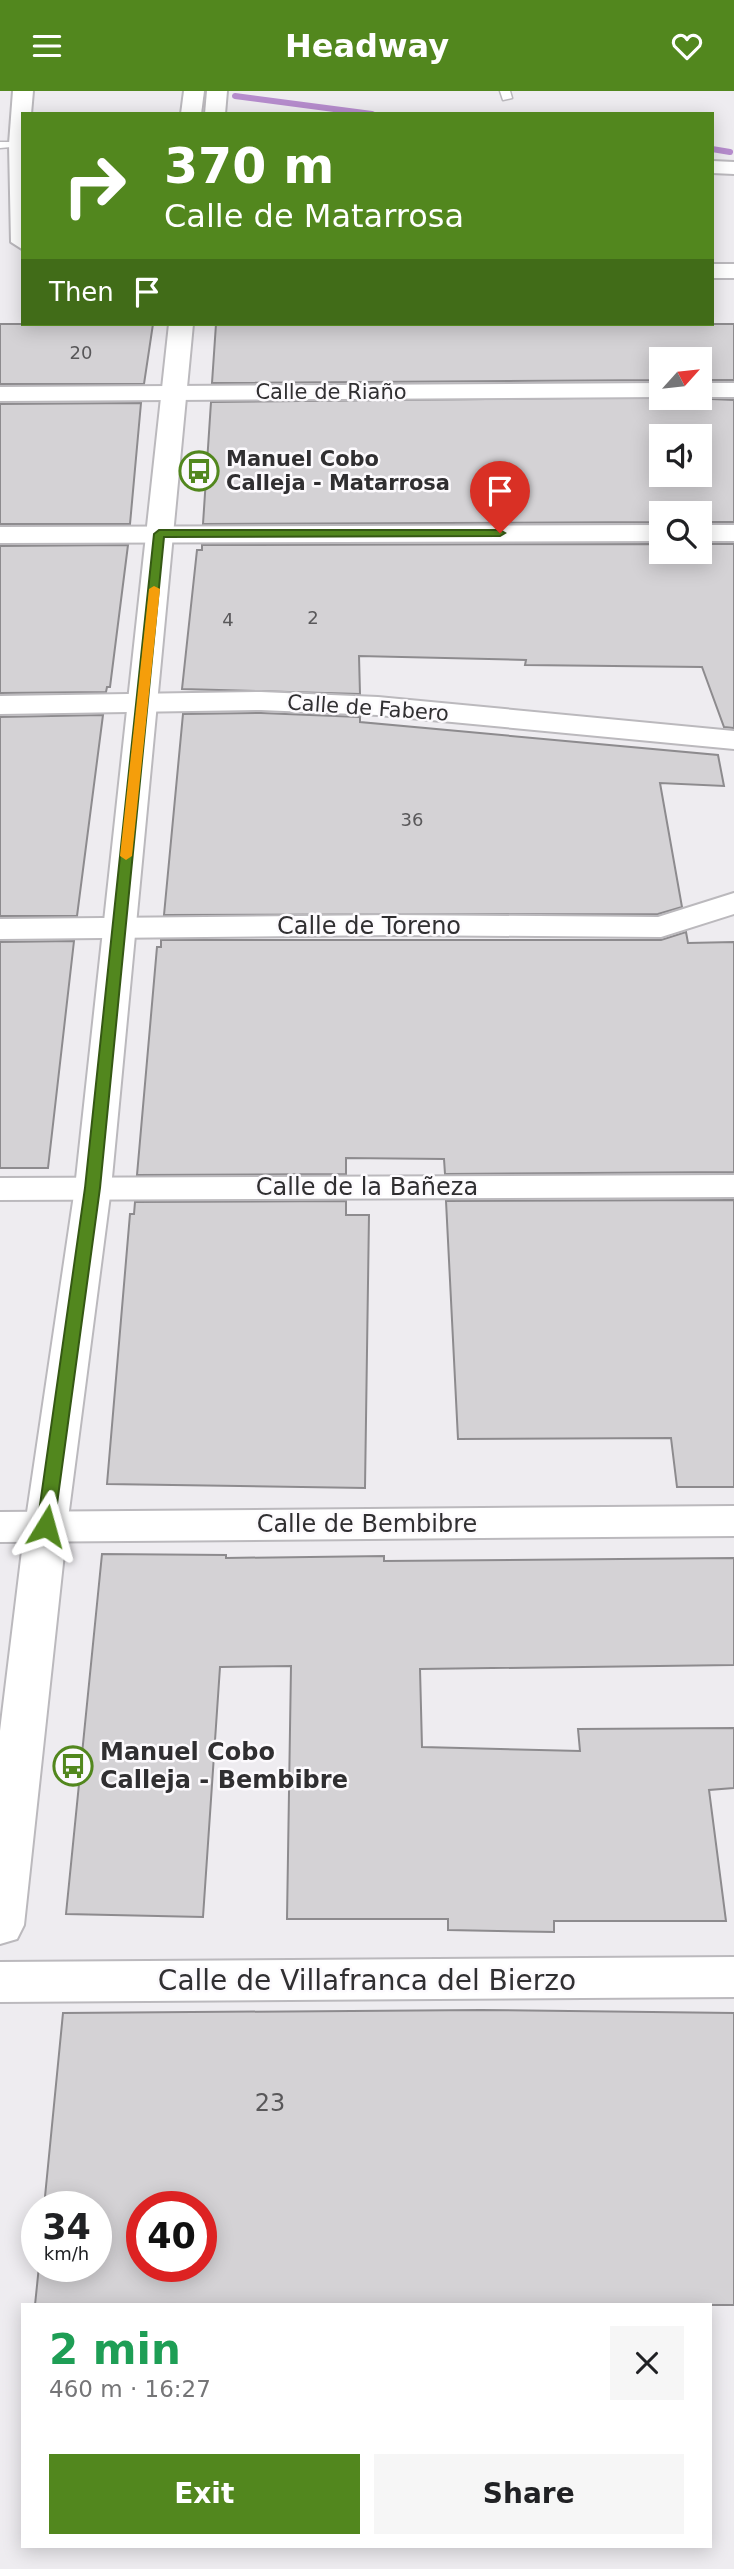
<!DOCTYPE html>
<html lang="en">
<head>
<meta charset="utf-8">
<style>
  body { margin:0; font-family:"DejaVu Sans",sans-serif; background:#f6f6f6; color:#202124; height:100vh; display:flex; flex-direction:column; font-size:26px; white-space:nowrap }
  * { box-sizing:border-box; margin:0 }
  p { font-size:23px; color:#757577 }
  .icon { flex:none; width:38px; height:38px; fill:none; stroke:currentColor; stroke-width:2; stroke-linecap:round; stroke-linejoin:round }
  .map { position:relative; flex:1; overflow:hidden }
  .sheet { position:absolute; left:21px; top:2212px; width:691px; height:245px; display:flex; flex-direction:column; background:#fff; border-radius:0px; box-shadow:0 4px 18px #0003 }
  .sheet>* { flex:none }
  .top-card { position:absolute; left:21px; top:21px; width:693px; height:214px; border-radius:0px; box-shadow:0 4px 18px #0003; background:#52871e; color:#fff; overflow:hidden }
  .needle { width:46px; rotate:63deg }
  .fabs { position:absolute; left:649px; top:256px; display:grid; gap:14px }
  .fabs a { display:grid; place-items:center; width:63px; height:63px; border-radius:0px; background:#fff; box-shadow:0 4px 18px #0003; font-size:35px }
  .speed { position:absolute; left:21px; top:2100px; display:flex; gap:14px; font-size:35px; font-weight:700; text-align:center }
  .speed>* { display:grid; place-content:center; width:91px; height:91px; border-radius:50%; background:#fff; box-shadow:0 4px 18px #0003; line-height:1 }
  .speed small { font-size:18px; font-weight:400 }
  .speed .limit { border:10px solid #d22; background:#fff; color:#111 }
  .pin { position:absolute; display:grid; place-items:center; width:60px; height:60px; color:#fff; margin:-72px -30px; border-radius:50% 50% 50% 0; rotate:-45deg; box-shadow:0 0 7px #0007 }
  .pin .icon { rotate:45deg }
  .me { position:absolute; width:77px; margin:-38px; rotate:8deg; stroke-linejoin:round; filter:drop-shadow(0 0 5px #0008) }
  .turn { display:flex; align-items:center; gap:24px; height:147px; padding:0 28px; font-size:32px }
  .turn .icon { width:91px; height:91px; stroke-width:2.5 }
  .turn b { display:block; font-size:49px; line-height:60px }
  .then { display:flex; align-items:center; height:66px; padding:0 28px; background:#0003; gap:14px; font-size:26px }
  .round { display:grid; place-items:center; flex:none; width:74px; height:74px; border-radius:0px; background:#f6f6f6 }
  .head { display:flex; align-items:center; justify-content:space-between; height:119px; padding:0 28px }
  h1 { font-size:42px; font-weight:700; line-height:52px; color:#1e9e55 }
  .cta { display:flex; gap:14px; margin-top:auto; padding:14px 28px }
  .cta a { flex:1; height:80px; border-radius:0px; background:#52871e; color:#fff; font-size:28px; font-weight:700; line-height:80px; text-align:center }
  .cta a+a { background:#f6f6f6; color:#202124 }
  header { display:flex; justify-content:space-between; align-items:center; height:91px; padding:0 28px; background:#52871e; color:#fff; font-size:32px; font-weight:700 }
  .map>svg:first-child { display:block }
</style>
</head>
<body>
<header><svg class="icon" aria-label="menu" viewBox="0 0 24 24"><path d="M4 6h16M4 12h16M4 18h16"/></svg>Headway<svg class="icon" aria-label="heart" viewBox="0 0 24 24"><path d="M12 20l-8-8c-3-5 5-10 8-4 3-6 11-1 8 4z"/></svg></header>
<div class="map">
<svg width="734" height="2478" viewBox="0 0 734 2478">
  <rect width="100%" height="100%" fill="#eeecf0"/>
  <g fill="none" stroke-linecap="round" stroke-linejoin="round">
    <!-- stream -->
    <g stroke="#b68ccd" stroke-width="6">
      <path d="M235 5 372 23"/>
      <path d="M712 58 730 61"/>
    </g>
  </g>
  <!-- building -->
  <g fill="#d4d2d5" stroke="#8d8b8e" stroke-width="2" fill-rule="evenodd">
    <path d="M0 233H153L144 293H0Z"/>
    <path d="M216 233H734V289H700V268H662V289L212 292Z"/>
    <path d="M665 306 734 309V431H700V422H662V431L203 433 211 311ZM662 345H700V383H662Z"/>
    <path d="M141 312 130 433H0V313Z"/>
    <path d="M662 453V460H700V453H734V637L724 636 702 576 525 574 526 569 359 565 360 603 182 598 197 459H202V454Z"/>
    <path d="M128 454 110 596H107L106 601 0 602V455Z"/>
    <path d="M261 622 360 626V631L718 664 724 695 660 692 682 816 658 823 164 824 183 623Z"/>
    <path d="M103 624 77 825H0V626Z"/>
    <path d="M686 841 688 852 734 851V1081L445 1083 444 1068 346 1067V1083L137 1084 157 856H161V849H661Z"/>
    <path d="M74 850 48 1077H0V851Z"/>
    <path d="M734 1109V1396H677L671 1347 458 1348 446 1110Z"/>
    <path d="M346 1110V1124H369L365 1397 107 1393 130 1123H134L135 1111Z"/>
    <path d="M102 1463 226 1464V1467L384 1465V1470L734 1467V1574L420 1578 422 1656 580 1660 578 1638 734 1637V1697L709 1699 726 1830H554V1841L448 1839V1828H287L291 1575 220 1576 203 1826 66 1823Z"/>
    <path d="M481 1919 734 1922V2214H35L39 2175H96V2116H44L63 1922ZM142 2116H201V2175H142Z"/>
  </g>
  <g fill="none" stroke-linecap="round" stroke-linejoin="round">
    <!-- service casing -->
    <g stroke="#bbb9bd" stroke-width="3">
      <g id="service">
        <path d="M500 0H510L512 7 503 9Z"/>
        <path d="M0 51H23V55L0 57Z"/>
      </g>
    </g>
    <!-- minor casing -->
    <g stroke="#bbb9bd" stroke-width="4">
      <g id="minor">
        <path d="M13 0H33L31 23H23L22 158 11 151 9 53Z"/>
        <path d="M207 0H227L225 23H205Z"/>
        <path d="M712 70 734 71V83L712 82Z"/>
        <rect x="712" y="173" width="22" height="14"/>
        <path d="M662 292V306L0 310V296Z"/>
        <rect x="700" y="292" width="34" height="14"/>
        <path d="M662 434V450L0 452V436Z"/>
        <rect x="700" y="434" width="34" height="16"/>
        <path d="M261 601 378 606 734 640V658L378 624 261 619 0 623V605Z"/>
        <path d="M734 802V823L661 846 392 844 0 848V828L392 824 658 826Z"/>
        <path d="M734 1084V1106L0 1109V1087Z"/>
        <path d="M734 1415V1445L0 1451V1421Z"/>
      </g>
    </g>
    <!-- tertiary casing -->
    <g stroke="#bbb9bd" stroke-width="4">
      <g id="tertiary">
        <path d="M184 0H204L201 23H181Z"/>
        <path d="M169 233H193L111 1097 67 1435 24 1834 17 1848 0 1853V1640L25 1435 75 1097Z"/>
        <path d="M734 1866V1906L0 1911V1871Z"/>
      </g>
    </g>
    <!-- service -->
    <use href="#service" fill="#fff" fill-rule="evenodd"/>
    <!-- minor -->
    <use href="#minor" fill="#fff" fill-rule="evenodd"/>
    <!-- tertiary -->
    <use href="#tertiary" fill="#fff" fill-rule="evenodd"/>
  </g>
  <!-- route -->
  <path fill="#52871e" stroke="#355814" stroke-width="2" d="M159 439H500L505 442 500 445 164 446 100 1097 54 1435 46 1441 37 1435 85 1097 154 443Z"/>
  <!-- slow -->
  <path fill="#f59e0b" d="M154 495 160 498 132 765 126 769 120 765 149 498Z"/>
  <!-- icons -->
  <defs>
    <g id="bus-ring" transform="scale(2.0125)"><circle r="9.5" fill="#fcfafd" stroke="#52871e" stroke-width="1.5"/><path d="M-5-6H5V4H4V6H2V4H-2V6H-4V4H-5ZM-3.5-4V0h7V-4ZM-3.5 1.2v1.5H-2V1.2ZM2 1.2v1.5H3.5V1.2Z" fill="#52871e"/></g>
  </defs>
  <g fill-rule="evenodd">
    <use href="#bus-ring" x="199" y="380"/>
    <use href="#bus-ring" x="73" y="1675"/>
  </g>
  <g text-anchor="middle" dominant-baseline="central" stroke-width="5" stroke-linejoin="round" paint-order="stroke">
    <!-- far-number labels -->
    <g font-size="18" fill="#59585a">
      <text x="81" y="261">20</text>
      <text x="313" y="526">2</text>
      <text x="228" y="528">4</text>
      <text x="412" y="728">36</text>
    </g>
    <!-- far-street labels -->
    <g font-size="21" fill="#302f31" stroke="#fcfafd">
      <text x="331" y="301">Calle de Riaño</text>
      <text transform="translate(368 617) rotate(4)">Calle de Fabero</text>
    </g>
    <!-- far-poi labels -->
    <g font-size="21" font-weight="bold" fill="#302f31" stroke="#fcfafd" text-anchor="start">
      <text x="226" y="368">Manuel Cobo<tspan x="226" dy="24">Calleja - Matarrosa</tspan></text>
    </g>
    <!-- street labels -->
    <g font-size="24" fill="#302f31" stroke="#fcfafd">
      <text x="369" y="835">Calle de Toreno</text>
      <text x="367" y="1096">Calle de la Bañeza</text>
      <text x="367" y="1433">Calle de Bembibre</text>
    </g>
    <!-- poi labels -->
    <g font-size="24" font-weight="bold" fill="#302f31" stroke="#fcfafd" text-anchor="start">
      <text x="100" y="1661">Manuel Cobo<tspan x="100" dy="28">Calleja - Bembibre</tspan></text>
    </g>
    <!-- near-number labels -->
    <g font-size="24" fill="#59585a">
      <text x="270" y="2012">23</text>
    </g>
    <!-- near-street labels -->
    <g font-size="28" fill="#302f31" stroke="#fcfafd">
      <text x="367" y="1889">Calle de Villafranca del Bierzo</text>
    </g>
  </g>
</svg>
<div class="fabs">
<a><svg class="needle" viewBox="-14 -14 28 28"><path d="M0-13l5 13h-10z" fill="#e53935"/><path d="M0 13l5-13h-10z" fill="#757577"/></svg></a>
<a><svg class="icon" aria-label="sound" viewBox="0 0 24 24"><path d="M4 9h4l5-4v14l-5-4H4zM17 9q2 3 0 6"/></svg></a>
<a><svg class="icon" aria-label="search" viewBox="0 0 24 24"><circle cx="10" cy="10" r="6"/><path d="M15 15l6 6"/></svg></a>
</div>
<div class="speed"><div>34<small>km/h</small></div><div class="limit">40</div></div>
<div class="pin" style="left:500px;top:442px;background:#d93025"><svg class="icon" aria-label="arrive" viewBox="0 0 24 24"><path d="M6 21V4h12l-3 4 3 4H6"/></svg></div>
<svg class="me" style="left:46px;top:1435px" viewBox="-20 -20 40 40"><path d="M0-17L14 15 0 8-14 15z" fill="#52871e" stroke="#fff" stroke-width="4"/></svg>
<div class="top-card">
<div class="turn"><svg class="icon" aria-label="right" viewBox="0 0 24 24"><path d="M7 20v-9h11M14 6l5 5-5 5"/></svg><div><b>370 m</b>Calle de Matarrosa</div></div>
<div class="then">Then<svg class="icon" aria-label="arrive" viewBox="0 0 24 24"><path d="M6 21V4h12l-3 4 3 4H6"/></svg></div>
</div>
<section class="sheet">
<div class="head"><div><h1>2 min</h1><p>460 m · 16:27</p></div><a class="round"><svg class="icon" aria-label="close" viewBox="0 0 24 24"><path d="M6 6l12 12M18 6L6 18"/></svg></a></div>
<div class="cta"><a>Exit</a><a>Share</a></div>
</section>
</div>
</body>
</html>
